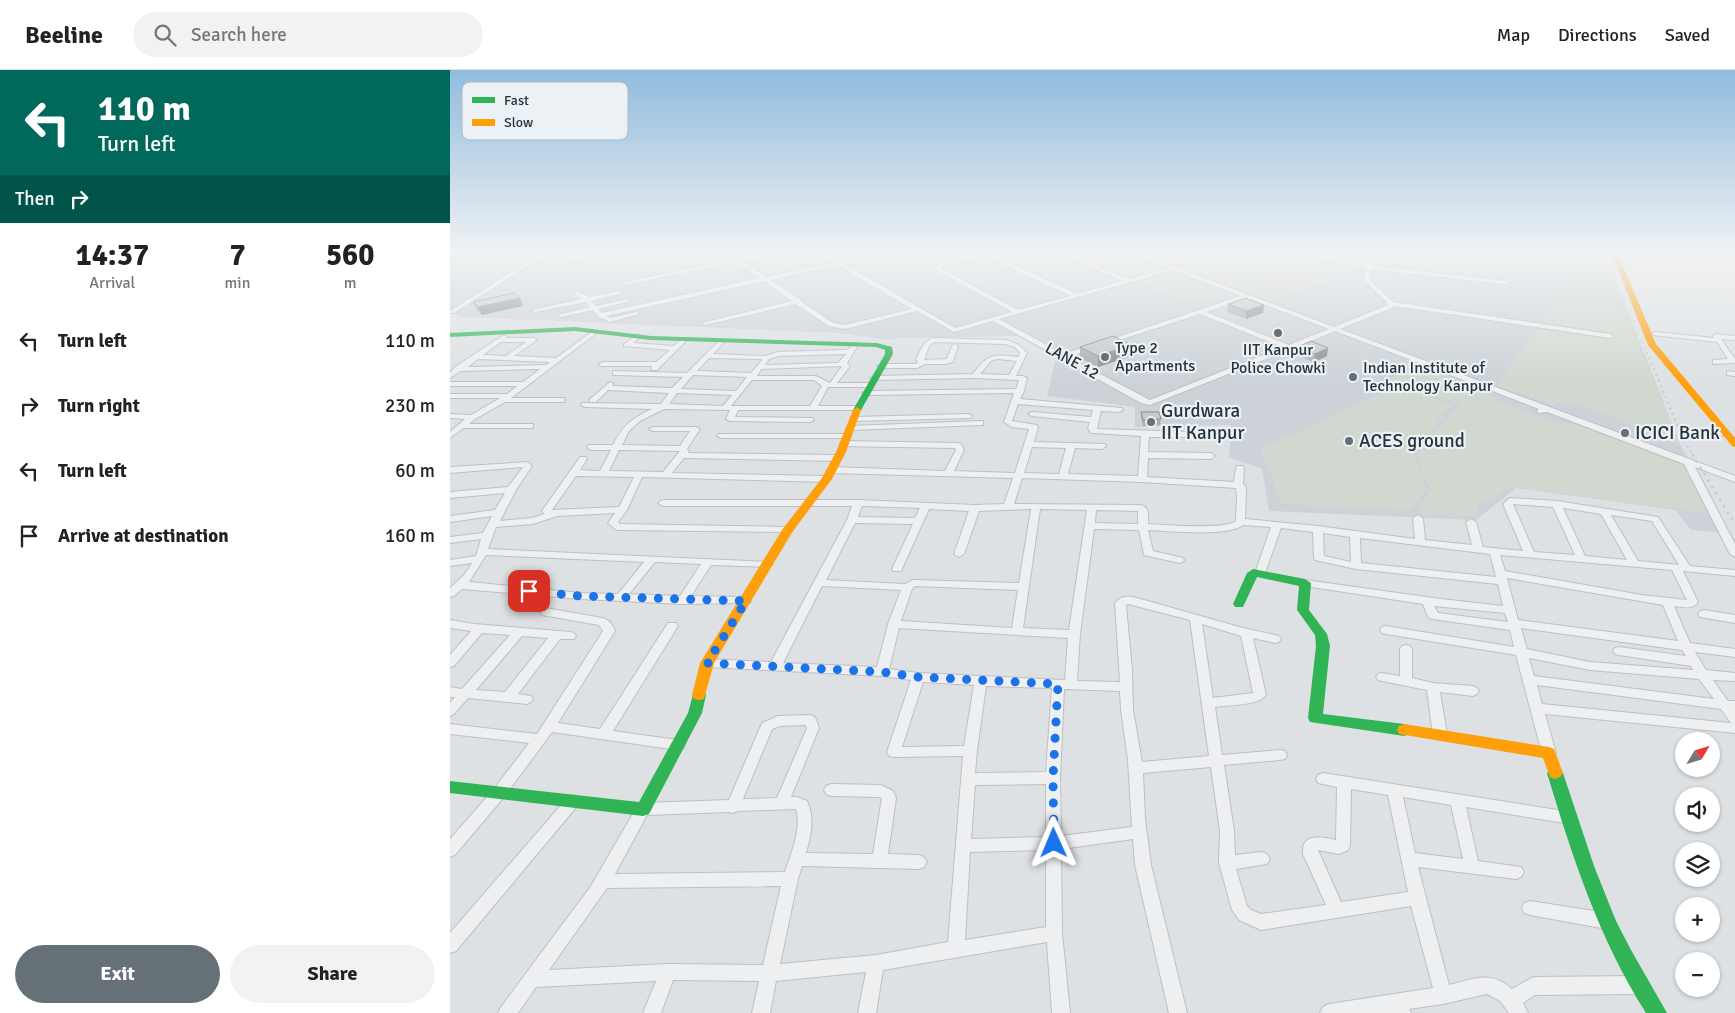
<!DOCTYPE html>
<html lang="en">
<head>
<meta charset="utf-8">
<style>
  body { margin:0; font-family:Signika,sans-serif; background:#f2f2f2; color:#222; height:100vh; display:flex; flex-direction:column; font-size:19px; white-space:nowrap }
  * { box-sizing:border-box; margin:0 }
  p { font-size:16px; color:#767676 }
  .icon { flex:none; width:28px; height:28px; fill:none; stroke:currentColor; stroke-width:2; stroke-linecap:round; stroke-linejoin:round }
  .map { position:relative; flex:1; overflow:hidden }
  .drawer { display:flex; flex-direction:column; background:#fff; width:450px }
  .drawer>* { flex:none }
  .guide { background:#00695c; color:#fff; overflow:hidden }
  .needle { width:32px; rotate:52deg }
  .buttons { position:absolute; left:1225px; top:662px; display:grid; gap:10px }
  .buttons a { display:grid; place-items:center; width:45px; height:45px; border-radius:50%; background:#fff; box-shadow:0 1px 4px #0004; font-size:25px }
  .pin { position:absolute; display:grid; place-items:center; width:42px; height:42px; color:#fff; margin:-21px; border-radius:10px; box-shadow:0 2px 8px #0006 }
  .me { position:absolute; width:55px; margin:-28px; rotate:359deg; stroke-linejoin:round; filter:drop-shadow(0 0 4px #0008) }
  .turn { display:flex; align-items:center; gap:18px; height:105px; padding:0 15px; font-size:22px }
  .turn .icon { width:65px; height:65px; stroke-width:2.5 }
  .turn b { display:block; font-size:35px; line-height:42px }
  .then { display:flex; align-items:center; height:48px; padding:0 15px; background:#0003; gap:10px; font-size:19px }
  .eta { display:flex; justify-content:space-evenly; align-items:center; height:85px; text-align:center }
  .eta b { font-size:30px; font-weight:700; line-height:35px }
  .button { display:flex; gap:10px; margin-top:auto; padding:10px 15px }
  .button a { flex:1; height:58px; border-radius:30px; background:#667077; color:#fff; font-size:20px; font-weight:700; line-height:58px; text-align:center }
  .button a+a { background:#f2f2f2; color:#222 }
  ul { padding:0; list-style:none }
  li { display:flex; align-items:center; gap:15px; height:65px; padding:0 15px }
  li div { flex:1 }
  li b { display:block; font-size:19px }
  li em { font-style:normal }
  header { display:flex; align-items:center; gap:30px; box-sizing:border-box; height:70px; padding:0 25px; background:#fff; border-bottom:1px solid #e0e0e0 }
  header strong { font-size:24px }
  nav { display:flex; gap:28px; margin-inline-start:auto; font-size:18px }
  .search { width:350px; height:45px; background:#f2f2f2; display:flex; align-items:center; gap:12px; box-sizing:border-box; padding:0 18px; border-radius:28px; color:#767676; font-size:19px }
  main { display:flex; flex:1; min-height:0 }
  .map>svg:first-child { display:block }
</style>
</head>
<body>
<header>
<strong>Beeline</strong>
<div class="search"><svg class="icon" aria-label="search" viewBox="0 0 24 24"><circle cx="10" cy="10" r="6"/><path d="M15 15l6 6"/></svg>Search here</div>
<nav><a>Map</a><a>Directions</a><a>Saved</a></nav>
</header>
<main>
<section class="drawer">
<div class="guide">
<div class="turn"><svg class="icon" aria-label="left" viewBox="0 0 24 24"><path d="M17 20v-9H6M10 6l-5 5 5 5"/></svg><div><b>110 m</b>Turn left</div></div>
<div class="then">Then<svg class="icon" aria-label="right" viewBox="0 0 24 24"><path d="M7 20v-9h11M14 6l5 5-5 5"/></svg></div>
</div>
<div class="eta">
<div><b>14:37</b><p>Arrival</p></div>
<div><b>7</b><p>min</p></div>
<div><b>560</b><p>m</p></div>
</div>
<ul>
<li><svg class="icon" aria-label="left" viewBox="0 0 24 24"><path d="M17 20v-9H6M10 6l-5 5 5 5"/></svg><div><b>Turn left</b></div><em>110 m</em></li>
<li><svg class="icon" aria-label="right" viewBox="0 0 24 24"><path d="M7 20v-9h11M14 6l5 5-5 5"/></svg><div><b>Turn right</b></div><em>230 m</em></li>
<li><svg class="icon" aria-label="left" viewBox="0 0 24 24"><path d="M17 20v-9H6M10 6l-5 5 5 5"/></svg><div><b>Turn left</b></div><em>60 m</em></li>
<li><svg class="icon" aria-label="arrive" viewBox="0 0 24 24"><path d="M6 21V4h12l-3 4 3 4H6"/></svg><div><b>Arrive at destination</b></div><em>160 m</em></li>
</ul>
<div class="button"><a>Exit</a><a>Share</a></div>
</section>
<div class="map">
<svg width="1285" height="943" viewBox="0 0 1285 943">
  <rect width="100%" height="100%" fill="#dee1e4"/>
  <!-- built -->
  <path fill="#ccd2d7" d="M0 182H1154L1230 374 1278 463 1241 460 1225 440 1066 418 1026 450 819 441 812 399 779 387 781 355 685 357V337L597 326 606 288 569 266 448 268 439 270 390 263 10 247 0 242Z"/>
  <!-- green -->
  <g fill="#d1d8cf">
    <path d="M613 182H674L717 199 678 209Z"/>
    <path d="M690 182H805L887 209 820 231 747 204 771 196 744 186 720 193Z"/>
    <path d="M1133 193 1155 194 1230 374 1211 369 1163 347 1119 332 1103 335 1047 316Z"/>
    <path d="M721 203 774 224 742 234 689 212Z"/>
    <path d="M967 297 1043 326 1050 332 1106 353 1129 354 1239 395 1261 444 1058 416 1051 424 1029 435 1027 446 963 445 982 419 973 407 967 381 1010 335 939 310Z"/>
    <path d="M950 314 1002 335 963 380 976 419 962 441 831 434 811 379Z"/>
  </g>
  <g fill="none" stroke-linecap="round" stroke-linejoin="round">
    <!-- street casing -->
    <g stroke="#bdbfc2" stroke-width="2">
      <g id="street">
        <path d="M94 182H104L94 185 4 243H0V241Z"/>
        <path d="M318 182H329L292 191 316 207 383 193 366 182H373L505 258 562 242 483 198 489 193 538 182H548L541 184 627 224 673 211 605 182H613L679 209 719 198 677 182H685L884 257 938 235 936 231 914 210 916 198 876 190 849 182H858L917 195 922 182H928L922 196 1057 211 1058 212 1055 214 921 199 920 210 943 232 1160 264 1163 266 1160 268 945 236 944 237 890 259 1285 406V412L1245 397 1285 474V487L1280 484 1234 394 1097 342 1088 343 1087 341 1089 339 885 261 844 278 843 279 839 280 700 335 691 333 543 251 504 262 467 241 395 259 379 256 346 234 255 255 252 253 342 231 314 211 156 246 161 248 186 242 189 244 160 252 148 246 143 240 111 247 108 245 140 237 136 232 85 242 82 240 132 229 124 223 127 221 139 227 170 221 173 223 141 231 146 236 178 229 181 231 148 239 152 243 310 208 287 192 174 215 171 213ZM535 186 621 226 568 240 490 198 493 195ZM387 195 462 239 395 255 383 253 352 232 351 230 320 210ZM724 200 791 226 653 272V274H657L750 244 833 277 700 330 618 287 643 278V276H639L613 284 549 249ZM797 228 879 259 839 275 756 242Z"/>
        <path d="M132 184 134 185V187L99 194 96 192Z"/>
        <path d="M143 261 148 262 61 328H114V332H55L25 349 19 354H83V358H14L0 368V362L15 349 0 348V344L21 345 50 328H0V324H57L67 316H0V312H73L90 299 11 301 0 308V303L5 297 52 266H56L57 268H84L87 270 64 286 106 288ZM51 272H76L56 286 33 285ZM28 289 100 292 96 295 18 297Z"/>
        <path d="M1205 262 1264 268 1263 266 1266 264 1285 266V270L1271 269 1285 289V293L1263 294V290L1278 289 1267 272 1203 265V263Z"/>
        <path d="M188 264 191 266 183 273 224 276 233 268 238 269 207 300H201L202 296H150L149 294 153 292H206L220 280 174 276V274Z"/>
        <path d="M483 268 556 270 569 275 577 283 566 306H573L577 308 574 321 570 329 672 338 673 340 669 342 651 341 647 359 771 363 772 365 768 367H699L698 382 761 383 765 386 761 389 698 388 697 407 784 412 786 398 787 396H793L794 398 793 414 796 417V421L795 449 868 456 965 469 963 448 968 445 973 448 975 470 1022 475 1016 452 1021 449 1026 452 1033 477 1073 481 1053 434 1058 429 1061 428 1107 431 1208 447 1240 496 1285 500V506L1233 501 1248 532C1242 540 1233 537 1224 536L1240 573 1285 579V587L1245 582 1256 600 1285 603V611L1263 610 1278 631H1285V663L1095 644 1106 683 1104 687 1099 688 1094 687 1092 683 1066 585 936 564 932 563 930 560 932 557 936 556 1064 577 1060 560 982 549 978 547 973 534 855 516 850 513 855 510 991 529 1053 536 1048 514 906 499 865 490 864 488 863 462 831 458 815 503 810 506 805 503 821 457 793 455C779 467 719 461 698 460L703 481 733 488 734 490 733 492 729 493 694 485 689 460 644 459 630 564 627 611 670 612 665 533C670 526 679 525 687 528L793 558 825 565 829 566 831 569 829 572 825 573 803 568 816 625C809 636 777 635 765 637L772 685 830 680 835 681 837 685 835 689 830 690 774 695 784 761 785 785 812 782 817 784 820 789 817 794 786 799 797 836 801 840 811 844 876 835 853 784C851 762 872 767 886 770L887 717 868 713 866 709 868 705 873 703 1120 742 1125 744 1127 748 1125 752 1120 754 1016 737 1028 791 1071 797 1074 802 1071 807 1066 809 968 797 999 915C1024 909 1040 900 1062 919L1083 907 1188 906 1194 909 1197 915 1194 921 1188 924 1085 925 1073 933 1078 943H1059L1050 931 1037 924 993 934 959 939 961 943H870L873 937 879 934 983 918 961 836 811 860 789 850 782 840 769 793 770 761 761 697 693 703 695 749 701 795 737 943H719L685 795 683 769 611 779 612 863 620 943H602L597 872 433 900 426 943H408L416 902 326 911 320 943H302L309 911 223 910 211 943H193L206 911 86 917 68 943H48L51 937 141 816 188 735 193 733 279 730 312 653 328 646 360 645 365 647 369 658 341 727H347L357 731C365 748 361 765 356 783L423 784 432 728 429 727 381 726 376 724 374 720 376 716 381 714 431 715 443 721 446 728 438 784 469 785 474 787 477 792 474 797 469 799 352 796 348 809 330 894 426 885 498 872 513 686 444 687 439 686 437 682 461 610 432 606 257 597 253 596 251 593 253 590 257 589 321 592 397 450 402 436H213L208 433 213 430H408L525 435 554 434 563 408 381 403 377 400 381 397 495 401 506 380 505 378 391 376 390 374 394 371 508 373 511 374 514 380 504 401 565 403 579 359 562 357 554 352 564 323 416 325 412 323 416 321 566 319 569 310 525 308 424 310 420 308 424 306 523 304C538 283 544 284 569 287L570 283 565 277 555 274 484 272 479 276 474 290 497 289 502 276 505 274 508 276 503 292 495 294H475L467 298H431L427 296 431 294H466L468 292 466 290C470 281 473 272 483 268ZM548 289 567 291 559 305 530 304 542 290ZM568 334 643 340 641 347 582 342 578 344 582 346 640 352 638 358 641 363H644L691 366 688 406 618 404 625 378 652 379 656 376 655 374 584 372 588 357 587 355 562 351ZM582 377 616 378 609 404 574 403ZM572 408 692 412 786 418 787 426 786 451C774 460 716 455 698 454 698 447 700 437 691 435L564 434ZM1063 434 1103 437 1125 485 1084 482ZM412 436 470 438 465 448 408 447ZM1113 438 1151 444 1177 490 1135 486ZM479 439 519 441 504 484 509 487 514 484 529 441 581 439 569 513 463 510 455 514 376 510 405 453 463 454 442 499 443 501H451ZM590 439 637 440 619 560 573 558ZM646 440 688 441V454L645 453ZM1161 445 1202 451 1229 495 1188 491ZM873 463 900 467 901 492 874 486ZM910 468 1040 484 1046 507 911 493ZM1050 485 1222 500 1237 530 1192 525 1055 501ZM1057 508 1213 535 1228 571 1068 550ZM372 516 451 520 438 554 427 597 333 593ZM465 516 568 520 562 558 451 551 462 519ZM678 534 740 550 759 686 692 692 683 640 682 601 676 535ZM984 536 1055 543 1058 552 988 543ZM752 554 791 566 803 623 763 628ZM449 558 618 568 615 610 468 603 439 599ZM1071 558 1232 580 1236 586 1169 577 1165 578 1163 581 1165 584 1169 585 1241 596 1243 600 1140 592 1077 579ZM1079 588 1140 600 1249 609 1264 629 1084 606ZM473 612 524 615 514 676 452 677ZM1087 615 1271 639 1281 653 1092 634ZM536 616 602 618 596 702 525 703 527 681ZM614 619 670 621 671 640 678 690 682 757 611 766 610 708ZM355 655 357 658 327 728 293 729 322 659 330 656ZM596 714V767L521 769 525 715ZM901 719 938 725 958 822 891 832 868 780 889 784 898 780 900 775ZM953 727 1001 735 1013 789 965 783ZM346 739C352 759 341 783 335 802L165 804 197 745 279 742 283 743 288 741ZM596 780V857L515 870 520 782ZM331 816 313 895 218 894 99 900 157 818Z"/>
        <path d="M272 269 275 271 263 284 315 286 328 282 398 280 404 273H408L409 274 397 293 400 296 387 313H420L424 315 420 317H378L368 336H411L412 338 408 340H288L285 347 363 348 364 350 360 352 280 351 276 349 280 340 214 339 190 351 179 361 172 375 230 376 240 361H203L199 359 203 357H246L250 359 237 379 239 381 238 383 388 385 392 388 388 391 234 388 222 403 377 406 381 409 377 412 192 407 177 440 168 452 170 454 338 457 343 460 341 462 168 460 165 459 158 453 165 443 107 446 83 454 46 457 38 479 322 492 323 494 318 497 261 495 241 526 296 527 300 529 301 531 300 533 233 534 130 529 12 519 4 526 0 527V518L14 505 22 493 0 496V490L26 486 31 469 0 473V467L33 463 42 446 0 452V446L45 440 55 423 0 428V422L58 417 73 397 0 403V397L78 392 82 396 66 420 50 451 82 448 94 444 92 441 130 387H136L137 389 130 400 150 401 161 380H141L137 377 138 375H163C174 354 181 349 202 339L135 337 131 335 132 333 211 334 219 323 158 320 146 332H140L139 330 160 312 164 314 162 316 222 318 233 307 166 305H163V301L237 303 270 270ZM396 284 388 293 315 295 319 289 328 286ZM259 288 311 289 312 290 301 303 247 301ZM392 296 380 313 366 306H307L311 299ZM243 305 297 307 286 321 231 319ZM302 310H364L372 316 360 336H281ZM227 323 282 325 273 336 219 334ZM169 380 230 381 213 402 159 401ZM126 406 184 407 169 437 102 440ZM36 485 194 492 168 524 130 523 19 512ZM205 492 251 494 230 526 179 524Z"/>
        <path d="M1277 301 1285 302V306L1277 305Z"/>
        <path d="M518 344 522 346 521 348 404 351 400 349 404 347Z"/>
        <path d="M530 351H533V355L400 360 396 358 400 356Z"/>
        <path d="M1252 359 1276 362 1280 364 1276 366 1255 363H1252Z"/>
        <path d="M268 364H397L401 366 397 368H271L267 366Z"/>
        <path d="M96 538 152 548C160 550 162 554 165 561L108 653 150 659 218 553H226L228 556 163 661 228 670 233 671 235 675 233 679 228 680 102 662 54 727 5 785 0 787V769L44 719 79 673 0 664V654L87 664 153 561 149 555 92 545 90 542 92 539Z"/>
        <path d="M1254 540 1285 545V553L1250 547 1248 544 1250 541Z"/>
        <path d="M0 550 24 554 120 562 124 563 126 566 124 569H110L68 624 81 626 83 629 81 632 77 634 18 628 4 644 0 646V633L5 627H0V617L12 619 60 565 32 563 4 596 0 597V585L21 561 0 558ZM72 566 98 568 55 622 26 620Z"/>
        <path d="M956 575 960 576 962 579V608L983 613 1023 616 1027 618 1029 621 1027 624 1023 626 990 622 997 665 995 669 990 670 985 669 983 665 977 620 932 611 928 610 926 607 928 604 932 603 950 606V579L952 576Z"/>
        <path d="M123 725 128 727 130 731 128 735 6 881 0 883V863L118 727Z"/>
        <path d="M1080 831 1157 843 1163 846 1165 851 1163 856 1157 859 1080 845 1074 843 1072 838 1074 833Z"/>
      </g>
    </g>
    <!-- street -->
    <use href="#street" fill="#eeeff1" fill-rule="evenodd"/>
    <!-- fast -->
    <g fill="#30b455" fill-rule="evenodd">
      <path d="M125 257 201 266 427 273 442 277 443 284 411 340 407 343 403 340 435 284V280L426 277 201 270 125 261 0 267V263Z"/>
      <path d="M803 499 855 509 861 513 859 540 877 564 880 576 873 644 954 654 959 656 961 660 959 664 954 666 860 652 858 648 866 576 865 565 847 540 849 516 807 507 793 537H785L783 534 797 503Z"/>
      <path d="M249 620 254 621 256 625 252 643 199 744 193 746 0 723V711L189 732 238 643 244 621Z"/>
      <path d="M1105 697 1110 699 1113 703 1144 796 1166 851 1181 880 1217 943H1196C1149 869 1122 786 1097 703L1100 699Z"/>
    </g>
    <!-- slow -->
    <g fill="#ff9f0a" fill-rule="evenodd">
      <path d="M1161 182H1167L1206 274 1285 368V377L1282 376 1198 275Z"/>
      <path d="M407 337 411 340 396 382 382 409 343 461 264 593 254 629 249 630 244 629 242 625 250 593 332 460 372 408 386 382 403 340Z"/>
      <path d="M954 654 1099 677 1104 679 1113 703 1110 707 1105 709 1100 707 1093 688 949 664 947 660 949 656Z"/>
    </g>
    <!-- rail-far2 -->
    <path stroke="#c7cacc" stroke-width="1" stroke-dasharray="1 3" stroke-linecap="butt" d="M1158 182 1168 215 1192 272"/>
    <!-- rail-far1 -->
    <path stroke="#c7cacc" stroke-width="2" stroke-dasharray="2 4" stroke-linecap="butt" d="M1192 271 1234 371 1243 385"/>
    <!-- rail -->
    <path stroke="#c7cacc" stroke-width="2.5" stroke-dasharray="2.5 5" stroke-linecap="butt" d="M1242 384 1285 454"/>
  </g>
  <!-- wall -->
  <g fill="#aaaeaf">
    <path d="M23 232 73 236 32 245 26 239Z"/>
    <path d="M778 234 814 235 813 243 796 249 777 242Z"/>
    <path d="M630 277 681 286 648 297 630 288Z"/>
    <path d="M848 277 877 286 864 292 846 285Z"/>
    <path d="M691 342 711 349 710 355 693 356 691 348Z"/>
  </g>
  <!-- shaded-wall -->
  <g fill="#8b8d8f">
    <path d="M70 228 73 236 32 245 28 237Z"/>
    <path d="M814 235 813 243 796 249V241Z"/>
    <path d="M681 275V286L648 297V286Z"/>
    <path d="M878 278 877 286 864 292 865 284Z"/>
  </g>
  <!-- building -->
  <g fill="#c6cacc" stroke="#8b8d8f">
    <path d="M64 223 70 228 28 237 23 232Z"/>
    <path d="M795 228 814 235 796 241 778 234Z"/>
    <path d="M663 266 681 275 648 286 630 277Z"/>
    <path d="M861 271 878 278 865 284 848 277Z"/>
    <path d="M691 342H709L711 349 693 350Z"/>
  </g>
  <!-- sky -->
  <linearGradient id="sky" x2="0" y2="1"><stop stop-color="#90bbde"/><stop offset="0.58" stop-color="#f0f2f3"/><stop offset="1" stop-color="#f0f2f3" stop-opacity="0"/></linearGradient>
  <rect width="1285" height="314" fill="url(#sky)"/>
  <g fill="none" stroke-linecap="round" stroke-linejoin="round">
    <!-- route -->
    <path stroke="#1a73e8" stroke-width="9" stroke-dasharray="0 16.2" d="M79 521 130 526 296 531 257 593 394 600 432 602 468 607 608 614 603 708 604 773"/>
  </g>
  <!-- markers -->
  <g fill="#667077" stroke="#ebf1f4" stroke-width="2">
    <circle cx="828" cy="263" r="5"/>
    <circle cx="655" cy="287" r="5"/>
    <circle cx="903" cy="307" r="5"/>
    <circle cx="701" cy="352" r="5"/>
    <circle cx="1175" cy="363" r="5"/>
    <circle cx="899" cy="371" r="5"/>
  </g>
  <g text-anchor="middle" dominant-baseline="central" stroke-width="4.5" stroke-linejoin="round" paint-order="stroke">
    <!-- far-poi labels -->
    <g font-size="16" fill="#26333c" stroke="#ebf1f4" text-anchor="start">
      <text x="665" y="278">Type 2<tspan x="665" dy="18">Apartments</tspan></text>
      <text x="828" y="280" text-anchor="middle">IIT Kanpur<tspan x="828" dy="18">Police Chowki</tspan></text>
      <text x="913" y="298">Indian Institute of<tspan x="913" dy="18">Technology Kanpur</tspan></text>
    </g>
    <!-- far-street labels -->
    <g font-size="16" fill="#26333c" stroke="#ebf1f4">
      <text transform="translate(622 291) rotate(29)">LANE 12</text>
    </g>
    <!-- poi labels -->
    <g font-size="19" fill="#26333c" stroke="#ebf1f4" text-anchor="start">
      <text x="711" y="341">Gurdwara<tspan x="711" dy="22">IIT Kanpur</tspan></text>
      <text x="1185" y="363">ICICI Bank</text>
      <text x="909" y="371">ACES ground</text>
    </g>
  </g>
  <!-- legend -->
  <rect x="12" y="12" width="166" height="58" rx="8" fill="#ebf1f4" stroke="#b0b8bd" stroke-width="1"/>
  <rect x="22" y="27" width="23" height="6" fill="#30b455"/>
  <rect x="22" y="49" width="23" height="7" fill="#ff9f0a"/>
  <g font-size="14" fill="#26333c">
    <text x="54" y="35">Fast</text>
    <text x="54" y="57">Slow</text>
  </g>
</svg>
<div class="buttons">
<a><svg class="needle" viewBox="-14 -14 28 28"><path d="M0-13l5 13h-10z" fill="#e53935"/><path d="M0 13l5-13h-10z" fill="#767676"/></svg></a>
<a><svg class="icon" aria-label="sound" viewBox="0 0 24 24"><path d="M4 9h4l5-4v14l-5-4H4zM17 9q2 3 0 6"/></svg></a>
<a><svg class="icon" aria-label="layers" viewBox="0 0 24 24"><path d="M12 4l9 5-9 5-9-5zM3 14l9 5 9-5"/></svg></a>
<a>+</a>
<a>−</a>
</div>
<div class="pin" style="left:79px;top:521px;background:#d93025"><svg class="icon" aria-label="arrive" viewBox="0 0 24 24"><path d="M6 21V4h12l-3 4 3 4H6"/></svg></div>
<svg class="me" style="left:604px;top:773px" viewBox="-20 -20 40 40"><path d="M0-17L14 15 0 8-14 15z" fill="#1a73e8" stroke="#fff" stroke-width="4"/></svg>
</div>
</main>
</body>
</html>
